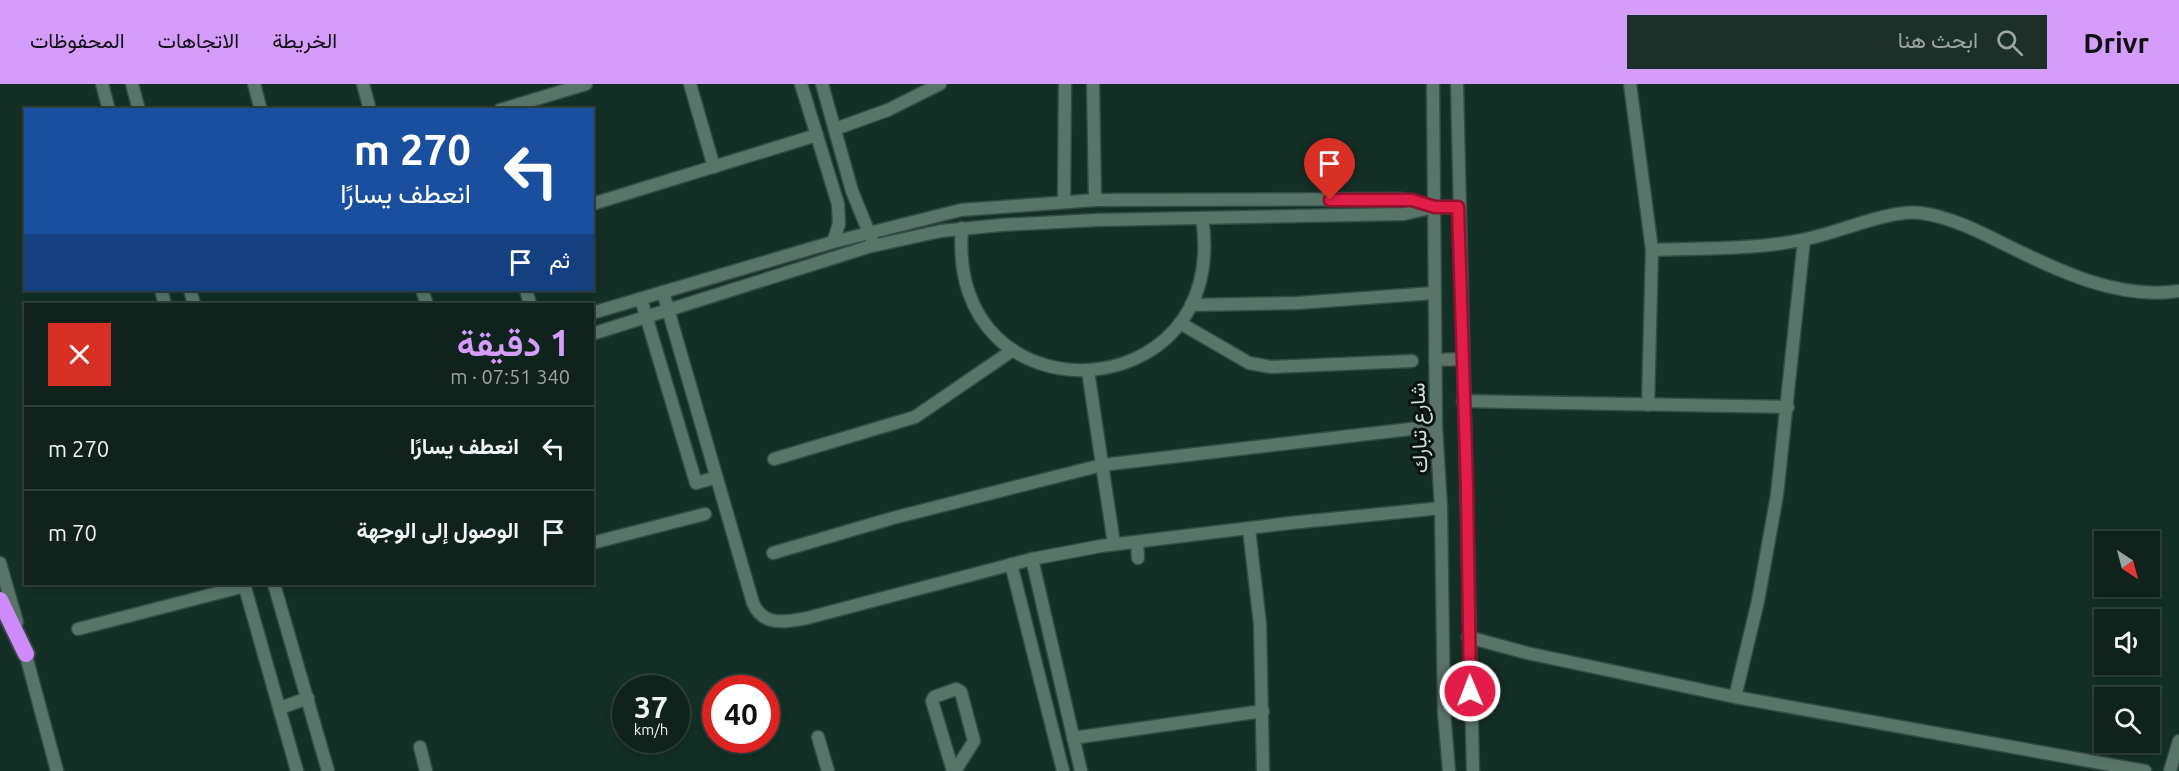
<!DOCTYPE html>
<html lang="ar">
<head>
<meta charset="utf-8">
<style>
  body { margin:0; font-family:Ubuntu,Vazirmatn,sans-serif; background:#1d2f29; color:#f1f3f6; direction:rtl; height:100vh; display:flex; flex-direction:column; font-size:22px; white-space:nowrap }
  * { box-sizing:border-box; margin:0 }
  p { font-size:20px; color:#9ba4a3 }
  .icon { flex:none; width:33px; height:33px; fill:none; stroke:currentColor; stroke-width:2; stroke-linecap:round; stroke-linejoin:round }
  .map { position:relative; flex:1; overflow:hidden; direction:ltr }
  .drawer { position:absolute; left:24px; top:219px; width:570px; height:282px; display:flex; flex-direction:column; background:#0f231c; border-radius:0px; box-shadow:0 3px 9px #0003,0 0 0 2px #2f403b; direction:rtl }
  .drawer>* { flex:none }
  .hud { position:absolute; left:24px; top:24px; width:570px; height:183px; border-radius:0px; box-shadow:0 3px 9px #0003,0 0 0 2px #2f403b; direction:rtl; background:#1a4fa0; color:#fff; overflow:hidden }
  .needle { width:39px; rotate:144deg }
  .fabs { position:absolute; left:2094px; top:447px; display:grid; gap:12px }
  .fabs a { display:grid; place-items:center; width:66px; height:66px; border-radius:0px; background:#0f231c; box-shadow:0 3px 9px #0003,0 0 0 2px #2f403b; font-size:30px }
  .speed { position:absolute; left:612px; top:591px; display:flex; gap:12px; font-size:30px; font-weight:700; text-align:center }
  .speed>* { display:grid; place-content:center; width:78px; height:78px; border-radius:50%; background:#0f231c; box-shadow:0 3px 9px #0003,0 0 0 2px #2f403b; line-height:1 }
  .speed small { font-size:15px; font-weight:400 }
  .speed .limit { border:9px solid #d22; background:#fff; color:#111 }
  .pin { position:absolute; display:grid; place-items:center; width:51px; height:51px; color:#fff; margin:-62px -26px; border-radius:50% 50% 50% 0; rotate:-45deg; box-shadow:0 0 6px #0007 }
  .pin .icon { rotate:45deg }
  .me { position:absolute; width:66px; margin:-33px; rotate:359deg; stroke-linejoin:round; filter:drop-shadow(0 0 4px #0008) }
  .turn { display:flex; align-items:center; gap:21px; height:126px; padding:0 24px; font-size:27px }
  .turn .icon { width:78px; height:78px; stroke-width:2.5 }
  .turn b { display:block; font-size:42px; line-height:51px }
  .then { display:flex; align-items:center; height:57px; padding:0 24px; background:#0003; gap:12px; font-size:22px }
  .round { display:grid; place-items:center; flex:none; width:63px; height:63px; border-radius:0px; background:#1d2f29 }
  .headline { display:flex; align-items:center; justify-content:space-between; height:102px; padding:0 24px }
  h1 { font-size:36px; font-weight:600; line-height:45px; color:#d49cfb }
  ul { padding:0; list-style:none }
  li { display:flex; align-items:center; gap:18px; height:84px; padding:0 24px; border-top:2px solid #2f403b }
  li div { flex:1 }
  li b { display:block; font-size:22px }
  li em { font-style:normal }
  header { display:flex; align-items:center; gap:36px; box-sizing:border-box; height:84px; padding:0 30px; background:#d49cfb; color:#111 }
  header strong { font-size:28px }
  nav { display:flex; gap:33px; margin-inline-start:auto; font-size:21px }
  .search { width:420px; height:54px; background:#1d2f29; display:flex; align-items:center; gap:15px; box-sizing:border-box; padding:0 21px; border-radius:0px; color:#9ba4a3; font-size:22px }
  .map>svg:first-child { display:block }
</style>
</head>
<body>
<header>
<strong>Drivr</strong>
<div class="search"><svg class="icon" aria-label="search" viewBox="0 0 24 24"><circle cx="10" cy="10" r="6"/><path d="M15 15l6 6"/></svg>ابحث هنا</div>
<nav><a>الخريطة</a><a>الاتجاهات</a><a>المحفوظات</a></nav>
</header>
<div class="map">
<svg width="2179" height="687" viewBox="0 0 2179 687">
  <rect width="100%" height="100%" fill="#142f25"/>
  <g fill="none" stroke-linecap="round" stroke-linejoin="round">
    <!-- minor casing -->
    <g stroke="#364b43" stroke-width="15">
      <g id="minor">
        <path d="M102 0 109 26"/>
        <path d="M132 0 139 26"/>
        <path d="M254 0 261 26"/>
        <path d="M363 0 370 26"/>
        <path d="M690 0 714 83"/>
        <path d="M801 0 838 120 839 140 833 158"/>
        <path d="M822 0 852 107 872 156"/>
        <path d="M1093 0 1095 116"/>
        <path d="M1433 0 1436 342 1441 424 1444 628 1449 687"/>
        <path d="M1457 0 1473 687"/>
        <path d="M1630 0 1652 166 1648 321"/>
        <path d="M500 26 586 0"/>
        <path d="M835 45 888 26 940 0"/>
        <path d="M1064 117 1065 0"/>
        <path d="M592 120 817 51"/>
        <path d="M962 144C945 342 1233 328 1202 134"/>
        <path d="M1652 166C1702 164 1756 166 1806 155 1838 149 1889 125 1921 129 1951 133 1980 148 2006 161 2059 187 2118 216 2179 207"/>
        <path d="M161 206 165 220"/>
        <path d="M190 206 194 220"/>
        <path d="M422 206 427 220"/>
        <path d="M526 206 530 220"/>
        <path d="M663 208 753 519C763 543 786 538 807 534L1032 475 1101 462 1290 439 1441 424"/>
        <path d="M641 215 696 399 714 394"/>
        <path d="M1191 221 1297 219 1434 209"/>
        <path d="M592 229 833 158 961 126 1095 116 1401 115 1435 123"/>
        <path d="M1180 239 1249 279 1271 283 1412 277"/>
        <path d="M592 250 868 163 941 147 1001 141 1097 136 1404 130 1435 123H1458"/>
        <path d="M1435 276 1461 275"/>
        <path d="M1088 287 1114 460"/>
        <path d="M1463 317 1788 323"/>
        <path d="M774 375 915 333 1013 266"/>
        <path d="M1249 445 1260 540 1263 687"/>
        <path d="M1137 458 1138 474"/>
        <path d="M592 459 705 430"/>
        <path d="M773 469 893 434 1102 381 1436 342"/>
        <path d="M1032 475 1081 687"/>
        <path d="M0 479 17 538"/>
        <path d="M1011 480 1063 687"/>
        <path d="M244 500 297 687"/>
        <path d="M274 500 328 687"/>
        <path d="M78 545 245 502"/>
        <path d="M1468 553 1527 569 1735 613 2145 687"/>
        <path d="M24 564 57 687"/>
        <path d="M1735 613 1758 517 1777 411 1804 156"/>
        <path d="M280 624 308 614"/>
        <path d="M818 653 828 687"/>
        <path d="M1073 654 1263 627"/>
        <path d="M420 663 426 687"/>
        <path d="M953 687 932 617 934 613 956 605 961 608 974 657 955 687"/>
        <path d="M2170 687 2179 657"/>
      </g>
    </g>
    <!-- highway casing -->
    <g stroke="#364b43" stroke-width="20">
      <path id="highway" d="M0 516 26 570"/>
    </g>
    <!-- minor -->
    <use href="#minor" stroke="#597569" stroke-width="12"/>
    <!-- highway -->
    <use href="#highway" stroke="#ce8afb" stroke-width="16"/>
  </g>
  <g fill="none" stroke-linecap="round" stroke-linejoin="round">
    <!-- route casing -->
    <g stroke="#92132f" stroke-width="15">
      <path id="route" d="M1330 116H1412L1435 123H1458L1467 403 1470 607"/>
    </g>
    <!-- route -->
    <use href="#route" stroke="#e11d48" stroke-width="10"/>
  </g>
  <g text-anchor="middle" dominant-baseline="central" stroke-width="6" stroke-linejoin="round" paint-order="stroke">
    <!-- street labels -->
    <g font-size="21" fill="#d0dfd9" stroke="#091410">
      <text transform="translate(1418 344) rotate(-92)">شارع تبارك</text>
    </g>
  </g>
</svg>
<div class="fabs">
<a><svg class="needle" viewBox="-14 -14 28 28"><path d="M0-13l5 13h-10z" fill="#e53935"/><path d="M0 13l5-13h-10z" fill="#9ba4a3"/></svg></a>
<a><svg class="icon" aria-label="sound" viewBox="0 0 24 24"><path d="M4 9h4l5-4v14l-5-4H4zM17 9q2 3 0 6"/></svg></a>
<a><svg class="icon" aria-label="search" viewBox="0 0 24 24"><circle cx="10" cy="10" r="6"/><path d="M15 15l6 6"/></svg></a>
</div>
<div class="speed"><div>37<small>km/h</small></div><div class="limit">40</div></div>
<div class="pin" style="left:1330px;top:116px;background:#d93025"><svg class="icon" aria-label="arrive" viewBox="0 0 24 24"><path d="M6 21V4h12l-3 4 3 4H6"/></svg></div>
<svg class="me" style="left:1470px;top:607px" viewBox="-20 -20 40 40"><circle r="17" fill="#e11d48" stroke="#fff" stroke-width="3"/><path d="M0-11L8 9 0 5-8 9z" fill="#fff"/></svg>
<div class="hud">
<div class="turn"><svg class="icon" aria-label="left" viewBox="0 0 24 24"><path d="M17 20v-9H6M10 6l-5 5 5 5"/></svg><div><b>270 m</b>انعطف يسارًا</div></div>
<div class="then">ثم<svg class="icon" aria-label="arrive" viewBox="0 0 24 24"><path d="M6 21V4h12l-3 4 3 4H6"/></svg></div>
</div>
<section class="drawer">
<div class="headline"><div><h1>1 دقيقة</h1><p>340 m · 07:51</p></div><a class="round" style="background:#d93025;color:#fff"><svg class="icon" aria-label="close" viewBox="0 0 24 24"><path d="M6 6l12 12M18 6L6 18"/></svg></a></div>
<ul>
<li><svg class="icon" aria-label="left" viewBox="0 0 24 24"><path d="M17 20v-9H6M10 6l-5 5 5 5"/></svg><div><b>انعطف يسارًا</b></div><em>270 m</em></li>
<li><svg class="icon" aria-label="arrive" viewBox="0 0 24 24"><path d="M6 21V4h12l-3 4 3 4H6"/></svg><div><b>الوصول إلى الوجهة</b></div><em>70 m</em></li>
</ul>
</section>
</div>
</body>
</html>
